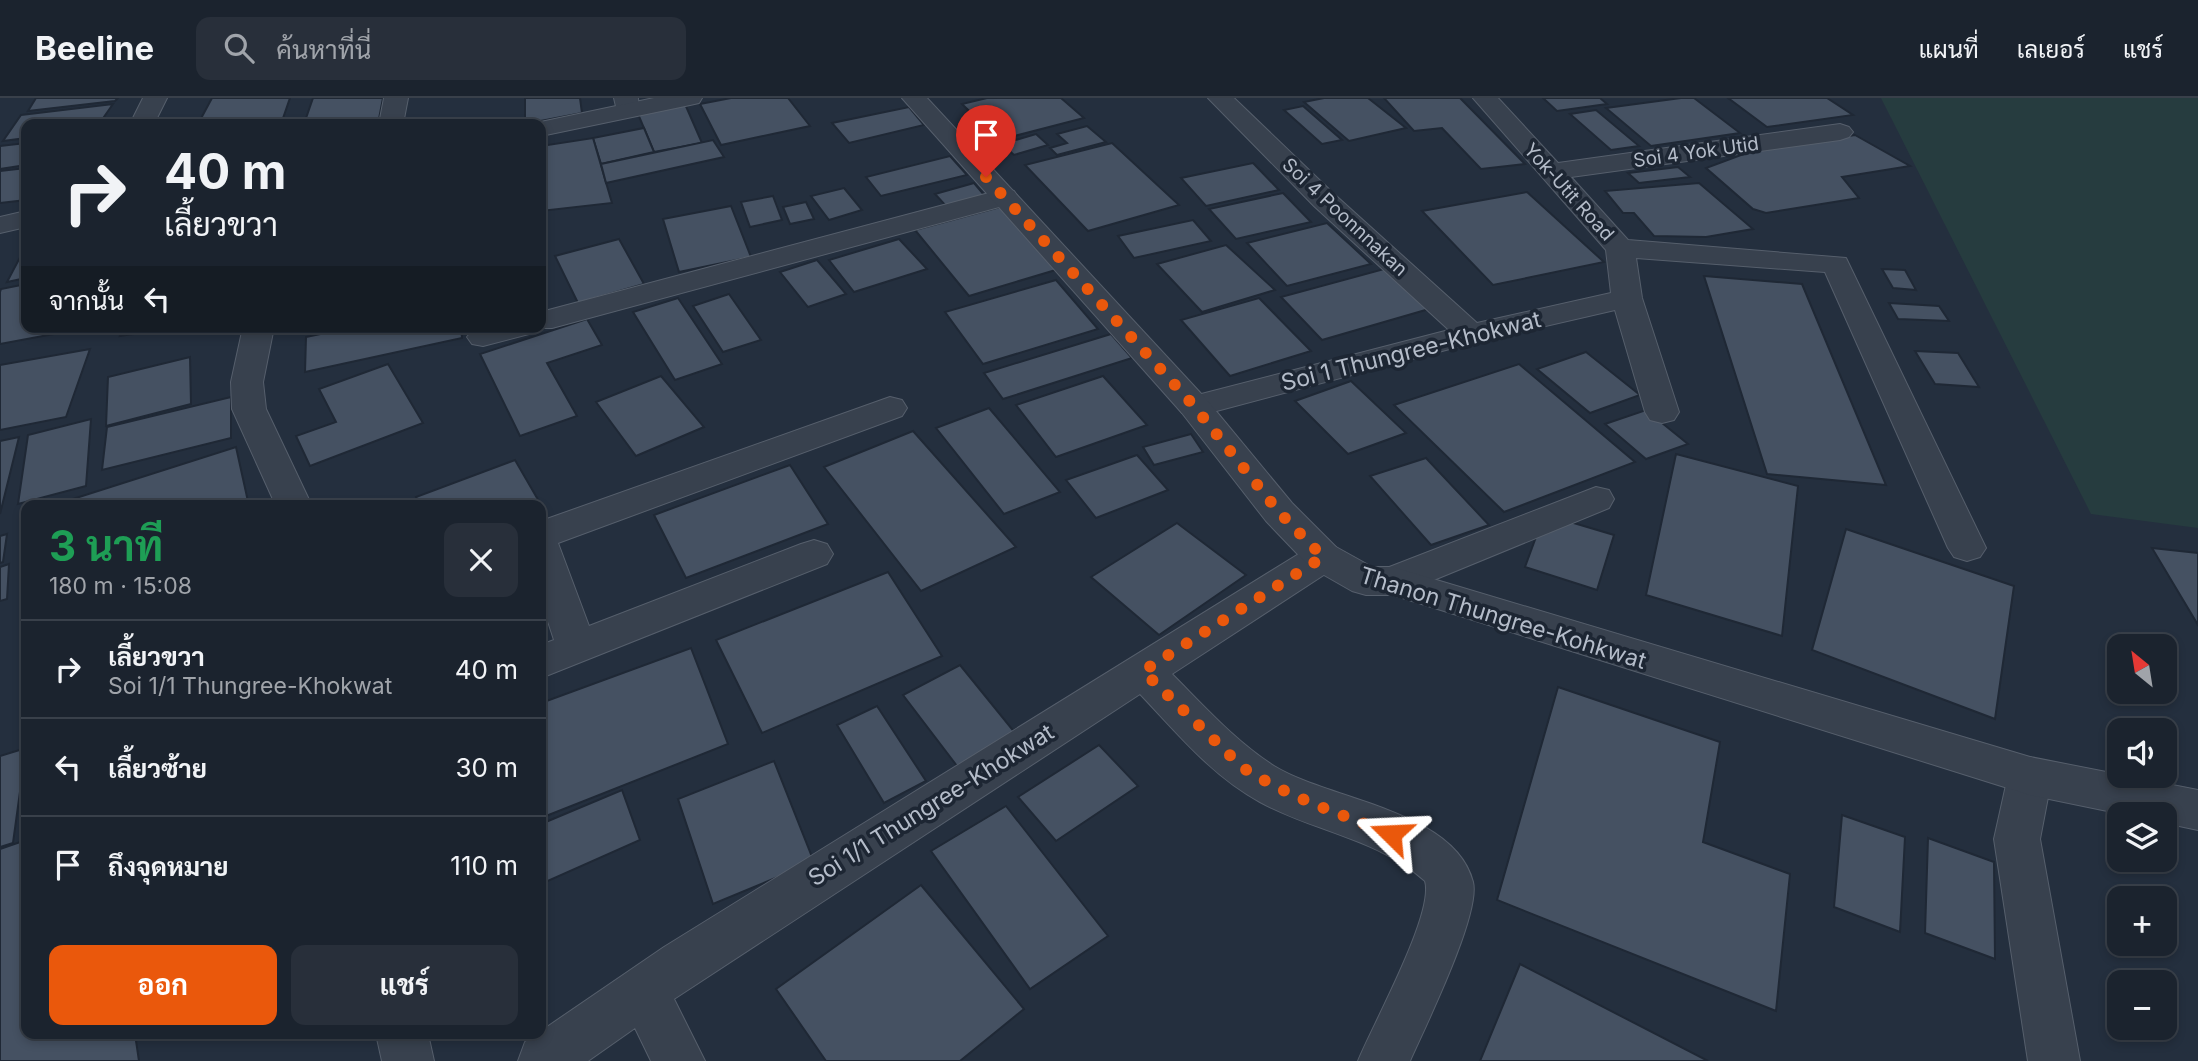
<!DOCTYPE html>
<html lang="th">
<head>
<meta charset="utf-8">
<style>
  body { margin:0; font-family:Inter,Sarabun,sans-serif; background:#282f3a; color:#f1f3f6; height:100vh; display:flex; flex-direction:column; font-size:26px; white-space:nowrap }
  * { box-sizing:border-box; margin:0 }
  p { font-size:23px; color:#a0a4aa }
  .icon { flex:none; width:38px; height:38px; fill:none; stroke:currentColor; stroke-width:2; stroke-linecap:round; stroke-linejoin:round }
  .map { position:relative; flex:1; overflow:hidden }
  .panel { position:absolute; left:21px; top:402px; width:525px; height:539px; display:flex; flex-direction:column; background:#1b232e; border-radius:14px; box-shadow:0 4px 10px #0003,0 0 0 2px #39404a }
  .panel>* { flex:none }
  .banner { position:absolute; left:21px; top:21px; width:525px; height:214px; border-radius:14px; box-shadow:0 4px 10px #0003,0 0 0 2px #39404a; background:#1b232e; color:#f1f3f6; overflow:hidden }
  .needle { width:46px; rotate:330deg }
  .tools { position:absolute; left:2107px; top:536px; display:grid; gap:14px }
  .tools a { display:grid; place-items:center; width:70px; height:70px; border-radius:14px; background:#1b232e; box-shadow:0 4px 10px #0003,0 0 0 2px #39404a; font-size:35px }
  .pin { position:absolute; display:grid; place-items:center; width:60px; height:60px; color:#fff; margin:-72px -30px; border-radius:50% 50% 50% 0; rotate:-45deg; box-shadow:0 0 7px #0007 }
  .pin .icon { rotate:45deg }
  .me { position:absolute; width:77px; margin:-38px; rotate:291deg; stroke-linejoin:round; filter:drop-shadow(0 0 5px #0008) }
  .turn { display:flex; align-items:center; gap:24px; height:147px; padding:0 28px; font-size:32px }
  .turn .icon { width:91px; height:91px; stroke-width:2.5 }
  .turn b { display:block; font-size:49px; line-height:60px }
  .then { display:flex; align-items:center; height:66px; padding:0 28px; background:#0003; gap:14px; font-size:26px }
  .round { display:grid; place-items:center; flex:none; width:74px; height:74px; border-radius:14px; background:#282f3a }
  .headline { display:flex; align-items:center; justify-content:space-between; height:119px; padding:0 28px }
  h1 { font-size:42px; font-weight:700; line-height:52px; color:#1e9e55 }
  .button { display:flex; gap:14px; margin-top:auto; padding:14px 28px }
  .button a { flex:1; height:80px; border-radius:14px; background:#ea580c; color:#fff; font-size:28px; font-weight:700; line-height:80px; text-align:center }
  .button a+a { background:#282f3a; color:#f1f3f6 }
  ul { padding:0; list-style:none }
  li { display:flex; align-items:center; gap:21px; height:98px; padding:0 28px; border-top:2px solid #39404a }
  li div { flex:1 }
  li b { display:block; font-size:26px }
  li em { font-style:normal }
  header { display:flex; align-items:center; gap:42px; box-sizing:border-box; height:98px; padding:0 35px; background:#1b232e; border-bottom:2px solid #39404a }
  header strong { font-size:33px }
  nav { display:flex; gap:38px; margin-inline-start:auto; font-size:24px }
  .search { width:490px; height:63px; background:#282f3a; display:flex; align-items:center; gap:18px; box-sizing:border-box; padding:0 24px; border-radius:14px; color:#a0a4aa; font-size:26px }
  .map>svg:first-child { display:block }
</style>
</head>
<body>
<header>
<strong>Beeline</strong>
<div class="search"><svg class="icon" aria-label="search" viewBox="0 0 24 24"><circle cx="10" cy="10" r="6"/><path d="M15 15l6 6"/></svg>ค้นหาที่นี่</div>
<nav><a>แผนที่</a><a>เลเยอร์</a><a>แชร์</a></nav>
</header>
<div class="map">
<svg width="2198" height="963" viewBox="0 0 2198 963">
  <rect width="100%" height="100%" fill="#242f3e"/>
  <!-- green -->
  <path fill="#263c3f" d="M1881 0H2198V430L2091 416Z"/>
  <!-- building -->
  <g fill="#455162" stroke="#1f2835" stroke-width="2">
    <path d="M36 0H118L115 3 28 13Z"/>
    <path d="M212 0H290L281 26H198Z"/>
    <path d="M313 0H383L378 26H304Z"/>
    <path d="M525 0H580L582 15 525 26Z"/>
    <path d="M731 0H788L810 28 721 47 700 6Z"/>
    <path d="M987 0H1061L1084 20 999 42 962 6Z"/>
    <path d="M1324 0H1368L1406 30 1349 43 1304 4Z"/>
    <path d="M1384 0H1460L1525 66 1481 71 1442 30 1414 33Z"/>
    <path d="M1543 0H1600L1607 6 1557 13Z"/>
    <path d="M1681 0H1694L1740 35 1651 48 1606 10Z"/>
    <path d="M1728 0H1827L1853 17 1767 29Z"/>
    <path d="M113 6 99 26H26V40L3 43 21 17Z"/>
    <path d="M685 6 702 45 654 54 638 16Z"/>
    <path d="M1303 8 1342 42 1322 46 1284 12Z"/>
    <path d="M909 9 924 27 849 45 832 25Z"/>
    <path d="M1596 12 1639 48 1611 52 1570 16Z"/>
    <path d="M1087 28 1106 44 1057 57 1050 50 1067 45 1057 36Z"/>
    <path d="M644 30 654 54 601 66 593 40Z"/>
    <path d="M1036 36 1048 47 1014 57 1002 46Z"/>
    <path d="M1855 37 1910 68 1842 79 1859 100 1766 115 1753 111 1706 70 1749 54Z"/>
    <path d="M593 40 612 105 541 113V48Z"/>
    <path d="M713 42 724 59 606 85 601 66Z"/>
    <path d="M26 45V67L0 71V48Z"/>
    <path d="M1112 45 1179 107 1088 133 1025 67Z"/>
    <path d="M950 58 967 77 881 98 866 79Z"/>
    <path d="M1253 65 1279 92 1206 108 1181 80Z"/>
    <path d="M1678 69 1690 79 1639 85 1628 75Z"/>
    <path d="M26 70V102L0 105V73Z"/>
    <path d="M974 85 985 98 946 108 935 96Z"/>
    <path d="M1699 85 1753 131 1706 139 1654 138 1634 115H1623L1605 93Z"/>
    <path d="M844 90 862 112 829 122 811 98Z"/>
    <path d="M1527 94 1604 164 1493 187 1422 113Z"/>
    <path d="M1283 95 1311 124 1236 141 1209 111Z"/>
    <path d="M773 98 782 122 750 129 741 104Z"/>
    <path d="M806 104 814 121 790 126 783 109Z"/>
    <path d="M731 108 751 159 679 174 663 121Z"/>
    <path d="M1000 109 1059 171 969 198 915 132Z"/>
    <path d="M1193 122 1211 143 1134 160 1118 138Z"/>
    <path d="M1327 125 1371 166 1287 188 1247 145Z"/>
    <path d="M619 141 644 186 578 205 555 158Z"/>
    <path d="M899 141 927 171 854 194 829 162Z"/>
    <path d="M1226 147 1275 192 1202 214 1157 166Z"/>
    <path d="M26 148V180L7 184Z"/>
    <path d="M817 162 846 196 808 209 780 174Z"/>
    <path d="M1384 171 1429 211 1322 242 1281 199Z"/>
    <path d="M1882 171 1905 172 1916 192 1893 190Z"/>
    <path d="M1704 178 1802 186 1886 387 1767 376Z"/>
    <path d="M1056 182 1098 231 983 266 945 214Z"/>
    <path d="M26 186V229H91L0 246V194L1 191Z"/>
    <path d="M729 196 761 242 723 254 693 208Z"/>
    <path d="M678 200 722 266 675 282 633 214Z"/>
    <path d="M1259 200 1311 253 1230 278 1181 222Z"/>
    <path d="M1889 205 1939 208 1949 223 1898 221Z"/>
    <path d="M587 221 602 247 547 265 577 318 520 338 480 256Z"/>
    <path d="M124 229H180L120 238Z"/>
    <path d="M354 229H461L462 240 305 274 306 239Z"/>
    <path d="M1111 236 1132 260 1003 301 984 275Z"/>
    <path d="M90 251 66 319 0 332V267Z"/>
    <path d="M1915 253 1958 255 1979 289 1935 286Z"/>
    <path d="M1586 254 1640 297 1590 315 1537 271Z"/>
    <path d="M190 259 191 306 106 328 108 279Z"/>
    <path d="M388 266 423 325 310 368 296 338 336 324 319 291Z"/>
    <path d="M1519 266 1635 364 1504 414 1394 307Z"/>
    <path d="M661 278 704 329 636 358 596 304Z"/>
    <path d="M1103 278 1147 327 1056 359 1016 307Z"/>
    <path d="M1351 283 1406 335 1348 356 1295 303Z"/>
    <path d="M231 299V340L102 372 107 329Z"/>
    <path d="M989 310 1060 394 1004 416 936 330Z"/>
    <path d="M1646 312 1688 346 1646 361 1605 326Z"/>
    <path d="M91 321 86 388 18 406 28 337Z"/>
    <path d="M913 333 1016 449 921 493 824 369Z"/>
    <path d="M1191 336 1203 354 1154 367 1143 349Z"/>
    <path d="M19 339 0 416V343Z"/>
    <path d="M236 349 249 408H54V407Z"/>
    <path d="M1676 356 1798 388 1782 538 1646 497Z"/>
    <path d="M1137 357 1168 392 1096 420 1066 382Z"/>
    <path d="M1426 360 1489 427 1431 447 1370 378Z"/>
    <path d="M515 362 544 412 541 413V408H420L416 399Z"/>
    <path d="M790 367 828 426 686 480 654 417Z"/>
    <path d="M1567 423 1614 437 1597 492 1525 469 1536 439Z"/>
    <path d="M1177 425 1246 477 1159 537 1091 479Z"/>
    <path d="M1846 431 2014 488 1995 621 1812 552Z"/>
    <path d="M7 436 3 464 0 465V438Z"/>
    <path d="M2152 450 2198 455V527Z"/>
    <path d="M9 466 7 501 0 503V469Z"/>
    <path d="M888 474 942 558 762 635 716 542Z"/>
    <path d="M691 550 728 646 541 720V605Z"/>
    <path d="M960 567 1016 636 957 668 903 597Z"/>
    <path d="M1558 589 1720 644 1703 744 1790 776 1776 913 1497 802Z"/>
    <path d="M877 608 926 683 884 705 837 627Z"/>
    <path d="M1099 647 1138 688 1056 743 1018 699Z"/>
    <path d="M26 650 13 745 0 749V658Z"/>
    <path d="M774 663 814 764 713 806 678 701Z"/>
    <path d="M622 692 640 742 541 786V726Z"/>
    <path d="M1006 708 1108 838 1030 891 931 753Z"/>
    <path d="M1842 717 1905 739 1900 834 1834 809Z"/>
    <path d="M1928 740 1994 764 1995 861 1925 835Z"/>
    <path d="M26 742V936H135L139 963H0V751Z"/>
    <path d="M921 787 1024 911 960 963H826L776 891Z"/>
    <path d="M1520 866 1708 963H1480Z"/>
  </g>
  <g fill="none" stroke-linecap="round" stroke-linejoin="round">
    <!-- minor casing -->
    <g stroke="#565f6c" stroke-width="2">
      <g id="minor">
        <path d="M143 0H167L154 26H130Z"/>
        <path d="M384 0H408L403 26H379Z"/>
        <path d="M614 0H638L639 12 636 17H618Z"/>
        <path d="M1208 0H1234L1334 96 1477 225 1611 195 1606 152 1473 0H1498L1558 65 1840 26 1849 29 1853 34 1849 39 1840 42 1571 79 1628 142 1846 160 1986 450 1980 459 1967 463 1954 459 1948 450 1825 174 1636 160 1642 200 1679 314 1674 322 1662 325 1650 322 1645 314 1615 212 1476 244 1194 319 1182 315 1177 308 1182 301 1449 232 1314 108Z"/>
        <path d="M1004 91 1014 93 1018 99 1014 105 552 230H533L529 236 483 248 472 246 467 239C480 221 521 229 541 229V214Z"/>
        <path d="M243 229H274L263 284 266 311 312 408H276L232 311 231 284Z"/>
        <path d="M890 299 902 302 907 310 902 318 558 445 589 528 801 446 814 442 827 446 833 456 827 466 541 580V547L554 542 541 502V423Z"/>
        <path d="M1596 389 1609 392 1614 401 1609 410 1407 493 1393 497 1379 493 1374 483 1379 473Z"/>
        <path d="M1323 445 1336 449 1342 459 1336 469 1172 576C1204 608 1235 643 1274 668 1329 702 1455 712 1473 784 1481 816 1425 929 1410 963H1358C1372 928 1435 815 1425 783 1377 740 1315 734 1260 704 1212 678 1177 635 1140 596L674 901 705 963H651L635 930 588 963H518L525 944 664 849 1310 449Z"/>
        <path d="M2030 659 2046 665 2052 678 2040 741 2080 963H2028L1994 741 2008 678 2014 665Z"/>
        <path d="M376 936H428L434 963H382Z"/>
      </g>
    </g>
    <!-- tertiary casing -->
    <g stroke="#565f6c" stroke-width="2">
      <g id="tertiary">
        <path d="M654 0H702L699 5 690 7 541 38V26H531Z"/>
        <path d="M902 0H927L1206 301 1292 405 1336 449 1372 469H1393L2030 659 2198 692V732L2165 725V716H2122L2030 697 1393 497H1366L1352 493 1310 469 1266 423 1182 315Z"/>
        <path d="M26 113V129L0 135V119Z"/>
      </g>
    </g>
    <!-- minor -->
    <use href="#minor" fill="#38414e" fill-rule="evenodd"/>
    <!-- tertiary -->
    <use href="#tertiary" fill="#38414e" fill-rule="evenodd"/>
  </g>
  <g fill="none" stroke-linecap="round" stroke-linejoin="round">
    <!-- route -->
    <path stroke="#ea580c" stroke-width="12" stroke-dasharray="0 21.6" d="M986 79 1194 308 1279 414 1323 459 1143 573 1242 669C1288 699 1340 716 1391 736"/>
  </g>
  <g text-anchor="middle" dominant-baseline="central" stroke-width="7" stroke-linejoin="round" paint-order="stroke">
    <!-- far-street labels -->
    <g font-size="19" fill="#b4bcc9" stroke="#1d2633">
      <text transform="translate(1696 54) rotate(-8)">Soi 4 Yok Utid</text>
      <text transform="translate(1569 94) rotate(48)">Yok-Utit Road</text>
      <text transform="translate(1345 119) rotate(43)">Soi 4 Poonnnakan</text>
    </g>
    <!-- street labels -->
    <g font-size="23" fill="#b4bcc9" stroke="#1d2633">
      <text transform="translate(1411 253) rotate(-14)">Soi 1 Thungree-Khokwat</text>
      <text transform="translate(1503 520) rotate(17)">Thanon Thungree-Kohkwat</text>
      <text transform="translate(931 707) rotate(-32)">Soi 1/1 Thungree-Khokwat</text>
    </g>
  </g>
</svg>
<div class="tools">
<a><svg class="needle" viewBox="-14 -14 28 28"><path d="M0-13l5 13h-10z" fill="#e53935"/><path d="M0 13l5-13h-10z" fill="#a0a4aa"/></svg></a>
<a><svg class="icon" aria-label="sound" viewBox="0 0 24 24"><path d="M4 9h4l5-4v14l-5-4H4zM17 9q2 3 0 6"/></svg></a>
<a><svg class="icon" aria-label="layers" viewBox="0 0 24 24"><path d="M12 4l9 5-9 5-9-5zM3 14l9 5 9-5"/></svg></a>
<a>+</a>
<a>−</a>
</div>
<div class="pin" style="left:986px;top:79px;background:#d93025"><svg class="icon" aria-label="arrive" viewBox="0 0 24 24"><path d="M6 21V4h12l-3 4 3 4H6"/></svg></div>
<svg class="me" style="left:1391px;top:736px" viewBox="-20 -20 40 40"><path d="M0-17L14 15 0 8-14 15z" fill="#ea580c" stroke="#fff" stroke-width="4"/></svg>
<div class="banner">
<div class="turn"><svg class="icon" aria-label="right" viewBox="0 0 24 24"><path d="M7 20v-9h11M14 6l5 5-5 5"/></svg><div><b>40 m</b>เลี้ยวขวา</div></div>
<div class="then">จากนั้น<svg class="icon" aria-label="left" viewBox="0 0 24 24"><path d="M17 20v-9H6M10 6l-5 5 5 5"/></svg></div>
</div>
<section class="panel">
<div class="headline"><div><h1>3 นาที</h1><p>180 m · 15:08</p></div><a class="round"><svg class="icon" aria-label="close" viewBox="0 0 24 24"><path d="M6 6l12 12M18 6L6 18"/></svg></a></div>
<ul>
<li><svg class="icon" aria-label="right" viewBox="0 0 24 24"><path d="M7 20v-9h11M14 6l5 5-5 5"/></svg><div><b>เลี้ยวขวา</b><p>Soi 1/1 Thungree-Khokwat</p></div><em>40 m</em></li>
<li><svg class="icon" aria-label="left" viewBox="0 0 24 24"><path d="M17 20v-9H6M10 6l-5 5 5 5"/></svg><div><b>เลี้ยวซ้าย</b></div><em>30 m</em></li>
<li><svg class="icon" aria-label="arrive" viewBox="0 0 24 24"><path d="M6 21V4h12l-3 4 3 4H6"/></svg><div><b>ถึงจุดหมาย</b></div><em>110 m</em></li>
</ul>
<div class="button"><a>ออก</a><a>แชร์</a></div>
</section>
</div>
</body>
</html>
